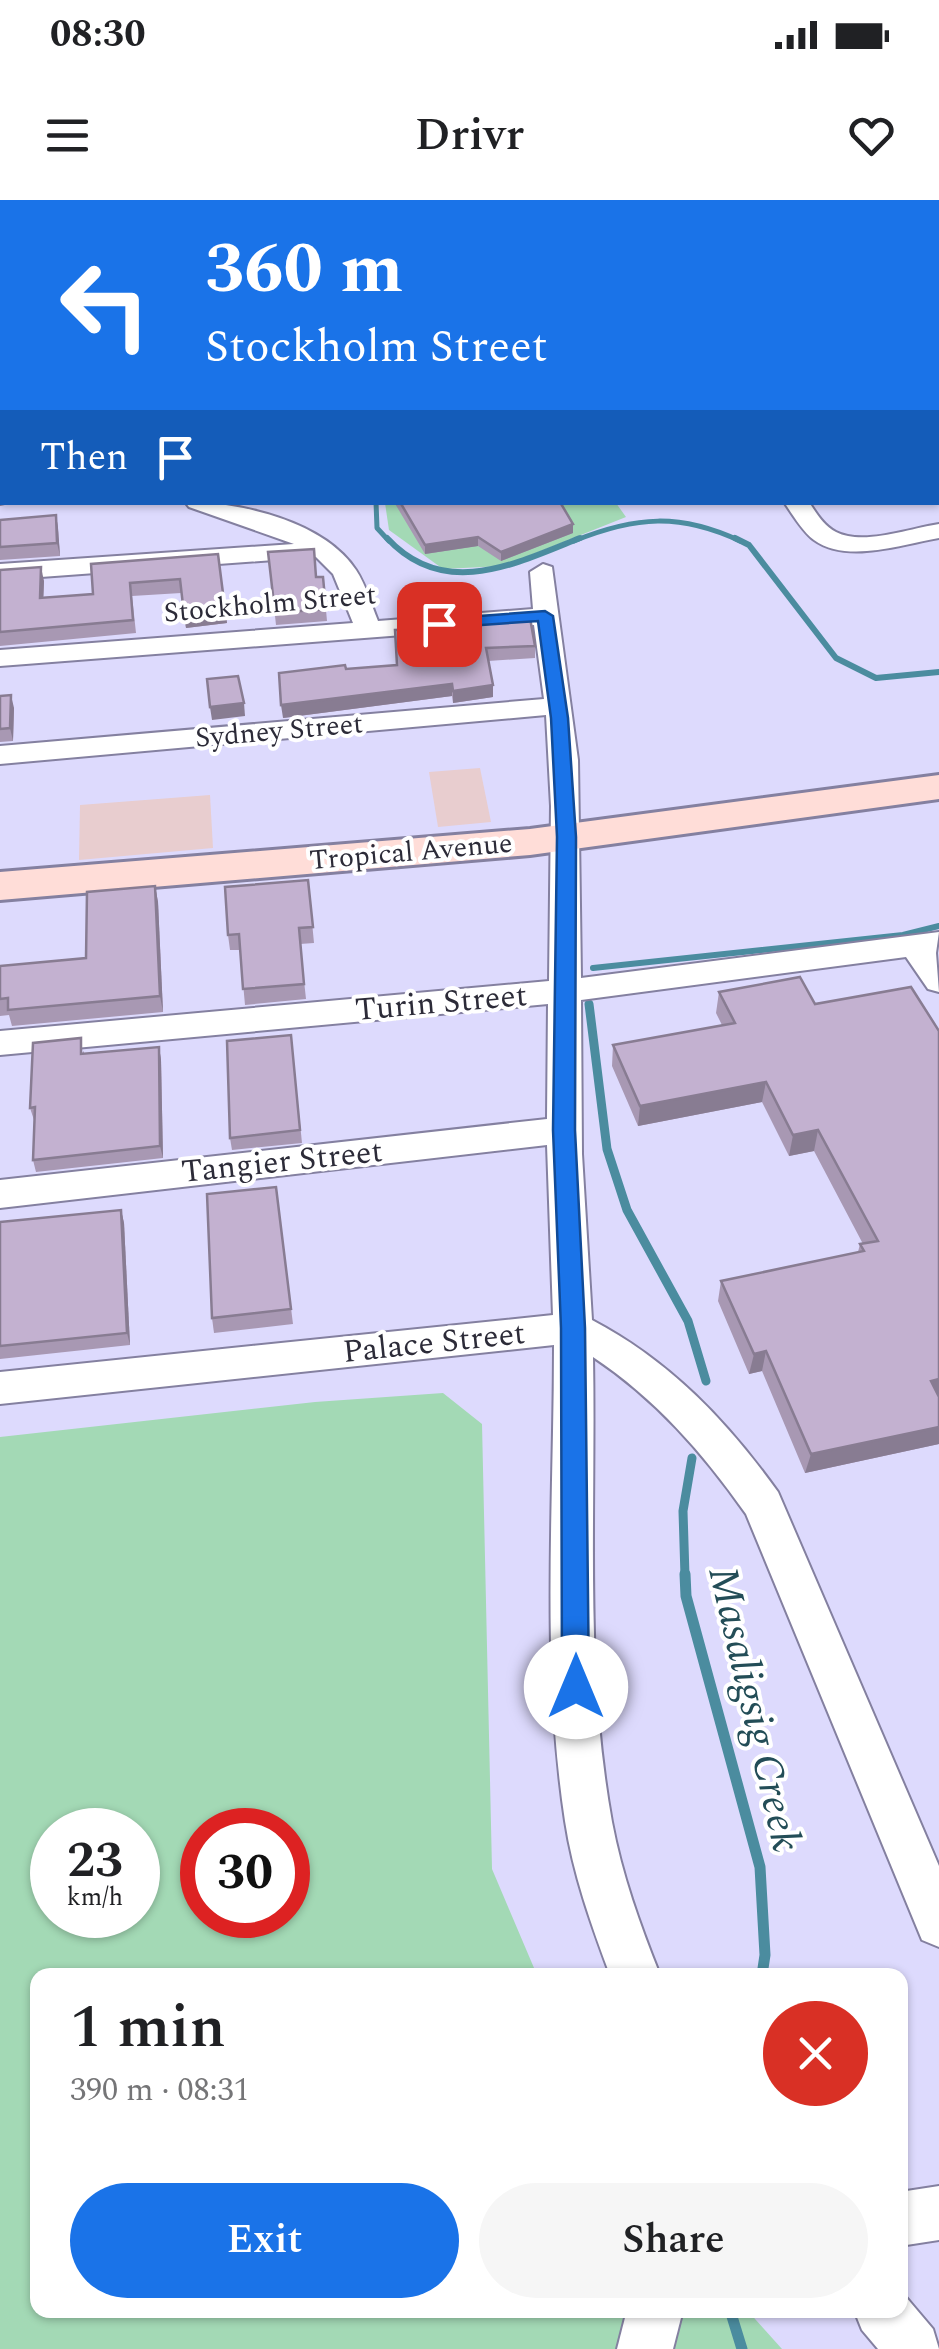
<!DOCTYPE html>
<html lang="en">
<head>
<meta charset="utf-8">
<style>
  body { margin:0; font-family:Spectral,serif; background:#f6f6f6; color:#202124; height:100vh; display:flex; flex-direction:column; font-size:38px; white-space:nowrap }
  * { box-sizing:border-box; margin:0 }
  p { font-size:32px; color:#757577 }
  .icon { flex:none; width:55px; height:55px; fill:none; stroke:currentColor; stroke-width:2; stroke-linecap:round; stroke-linejoin:round }
  .map { position:relative; flex:1; overflow:hidden }
  .side { position:absolute; left:30px; top:1768px; width:878px; height:350px; display:flex; flex-direction:column; background:#fff; border-radius:20px; box-shadow:0 2px 8px #0004 }
  .side>* { flex:none }
  .banner { position:absolute; left:0px; top:0px; width:940px; height:305px; box-shadow:0 2px 8px #0004; background:#1a73e8; color:#fff; overflow:hidden }
  .speed { position:absolute; left:30px; top:1608px; display:flex; gap:20px; font-size:50px; font-weight:700; text-align:center }
  .speed>* { display:grid; place-content:center; width:130px; height:130px; border-radius:50%; background:#fff; box-shadow:0 2px 8px #0004; line-height:1 }
  .speed small { font-size:25px; font-weight:400 }
  .speed .limit { border:15px solid #d22; background:#fff; color:#111 }
  .pin { position:absolute; display:grid; place-items:center; width:85px; height:85px; color:#fff; margin:-42px; border-radius:20px; box-shadow:0 5px 15px #0006 }
  .me { position:absolute; width:110px; margin:-55px; rotate:0deg; stroke-linejoin:round; filter:drop-shadow(0 0 8px #0008) }
  .turn { display:flex; align-items:center; gap:35px; height:210px; padding:0 40px; font-size:45px }
  .turn .icon { width:130px; height:130px; stroke-width:2.5 }
  .turn b { display:block; font-size:70px; line-height:85px }
  .then { display:flex; align-items:center; height:95px; padding:0 40px; background:#0003; gap:20px; font-size:38px }
  .round { display:grid; place-items:center; flex:none; width:105px; height:105px; border-radius:52px; background:#f6f6f6 }
  .headline { display:flex; align-items:center; justify-content:space-between; height:170px; padding:0 40px }
  h1 { font-size:60px; font-weight:600; line-height:75px }
  .primary-button { display:flex; gap:20px; margin-top:auto; padding:20px 40px }
  .primary-button a { flex:1; height:115px; border-radius:60px; background:#1a73e8; color:#fff; font-size:40px; font-weight:600; line-height:115px; text-align:center }
  .primary-button a+a { background:#f6f6f6; color:#202124 }
  .status { display:flex; justify-content:space-between; align-items:center; height:70px; padding:0 50px; background:#fff; direction:ltr }
  .status svg { height:28px; fill:currentColor }
  header { display:flex; justify-content:space-between; align-items:center; height:130px; padding:0 40px; background:#fff; font-size:45px; font-weight:600 }
  .map>svg:first-child { display:block }
</style>
</head>
<body>
<div class="status"><b>08:30</b><svg viewBox="0 0 49 12"><path d="M0 12V9h3v3zM5 12V6h3v6zM10 12V3h3v9zM15 12V0h3v12zM26 1h20v11H26zM47 4h2v5h-2z"/></svg></div>
<header><svg class="icon" aria-label="menu" viewBox="0 0 24 24"><path d="M4 6h16M4 12h16M4 18h16"/></svg>Drivr<svg class="icon" aria-label="heart" viewBox="0 0 24 24"><path d="M12 20l-8-8c-3-5 5-10 8-4 3-6 11-1 8 4z"/></svg></header>
<div class="map">
<svg width="939" height="2149" viewBox="0 0 939 2149">
  <rect width="100%" height="100%" fill="#dddafd"/>
  <!-- education -->
  <g fill="#e8cdcf">
    <path d="M480 568 491 622 438 627 429 572Z"/>
    <path d="M210 595 213 648 79 660 80 605Z"/>
  </g>
  <!-- green -->
  <g fill="#a3d9b5" fill-rule="evenodd">
    <path d="M385 303H616L626 317 503 366 443 369 389 330Z"/>
    <path d="M443 1193 482 1224 492 1669 537 1775H38V2110H747L782 2149H0V1237L315 1202ZM52 1630H138V1715H52ZM202 1630H288V1715H202Z"/>
  </g>
  <g fill="none" stroke-linecap="round" stroke-linejoin="round">
    <!-- stream-far3 -->
    <g stroke="#4b8c9f" stroke-width="5">
      <path d="M322 0 329 2"/>
      <path d="M376 302 377 328 389 341"/>
      <path d="M574 341C636 316 680 313 740 341"/>
    </g>
    <!-- stream-far2 -->
    <g stroke="#4b8c9f" stroke-width="6">
      <path d="M387 338C444 400 515 364 580 338"/>
      <path d="M735 338 749 345 836 458 876 478 939 472"/>
      <path d="M593 768 903 735 939 726"/>
    </g>
    <!-- stream-far1 -->
    <g stroke="#4b8c9f" stroke-width="9">
      <path d="M589 804 607 949 627 1010 688 1121 706 1181"/>
      <path d="M685 1376 683 1311 692 1258"/>
    </g>
    <!-- stream -->
    <g stroke="#4b8c9f" stroke-width="11">
      <path d="M685 1374 686 1396 760 1667 765 1755 762 1775"/>
      <path d="M730 2110 742 2149"/>
    </g>
    <!-- street casing -->
    <g stroke="#8480a0" stroke-width="4">
      <g id="street">
        <rect x="153" y="0" width="18" height="2"/>
        <path d="M222 0H251L252 2H223Z"/>
        <path d="M890 0H913L914 2H891Z"/>
        <path d="M938 31H939V44L938 43Z"/>
        <rect x="938" y="78" width="1" height="12"/>
        <rect x="938" y="143" width="1" height="12"/>
        <rect x="0" y="203" width="2" height="14"/>
        <rect x="938" y="232" width="1" height="14"/>
        <rect x="938" y="282" width="1" height="14"/>
        <path d="M0 290 2 302H9L0 304Z"/>
        <path d="M185 302C240 302 324 321 356 370 366 385 371 404 378 421L533 409 530 372 543 364 552 367 578 560 581 778 939 732 936 753 939 792 928 789 906 757 581 800 582 954 592 1120C670 1161 727 1221 778 1292L939 1666V1747L922 1740 746 1314C703 1253 656 1199 593 1157 596 1312 584 1469 612 1622 622 1675 640 1725 660 1775H610C591 1724 573 1674 565 1621 541 1463 554 1304 554 1145L0 1204V1172L553 1115 547 945 0 1008V980L547 919 548 804 0 855V831L549 781 551 606 546 515 0 564V546L544 499 534 425 0 466V450L353 423 333 374 316 357 0 380V364L294 344 189 307Z"/>
        <path d="M784 302H809C816 313 824 326 836 332 863 346 911 328 939 324V338C903 344 847 364 814 340 802 331 793 315 784 302Z"/>
        <path d="M939 1986V2040L900 2046V1992Z"/>
        <path d="M900 2090 933 2129 939 2149H878L862 2130 854 2110H900Z"/>
        <path d="M627 2110H683L673 2149H617Z"/>
      </g>
    </g>
    <!-- secondary casing -->
    <g stroke="#8480a0" stroke-width="6">
      <path id="secondary" d="M939 575V599L530 655 0 700V672L530 629Z"/>
    </g>
    <!-- street -->
    <use href="#street" fill="#fff" fill-rule="evenodd"/>
    <!-- secondary -->
    <use href="#secondary" fill="#ffddd8" fill-rule="evenodd"/>
  </g>
  <!-- wall -->
  <g fill="#a898b3">
    <path d="M394 302H560L573 333 501 361 478 346 425 354Z"/>
    <path d="M56 315 58 328 60 356 0 360V320Z"/>
    <path d="M268 352 316 377H323L327 421 276 425Z"/>
    <path d="M218 354 227 423 186 428 181 393 132 396 136 433 0 446V370L44 381 43 397 93 394Z"/>
    <path d="M395 430 535 446V458L488 461 493 497 453 503 452 496 283 518 346 469 397 465Z"/>
    <path d="M0 496 14 508 13 541 0 542Z"/>
    <path d="M308 680 314 743 300 744 306 799 245 805 240 750H230L228 735Z"/>
    <path d="M155 686 158 702 163 812 12 826 9 815 0 816V766L86 758Z"/>
    <path d="M800 777 939 1244 805 1273 762 1171 749 1174 718 1101 721 1081 858 1052 860 1044H863L814 951 789 956 762 902 638 926 612 866 613 845 722 825 716 813 719 792Z"/>
    <path d="M291 835 302 943 232 950 230 938Z"/>
    <path d="M159 847 161 860 163 958 36 972 33 960 34 920 30 908 84 851V854Z"/>
    <path d="M276 987 293 1124 214 1133 212 1118Z"/>
    <path d="M121 1010 124 1023 130 1145 0 1159V1022Z"/>
  </g>
  <!-- shaded-wall -->
  <g fill="#887c92">
    <path d="M56 315 58 328 60 356 57 343Z"/>
    <path d="M573 324V333L501 361V352Z"/>
    <path d="M478 337V346L425 354V345Z"/>
    <path d="M41 367 44 381 43 411 40 398Z"/>
    <path d="M225 409 227 423 186 428 184 414Z"/>
    <path d="M452 484V496L283 518 281 505Z"/>
    <path d="M493 485V497L453 503V491Z"/>
    <path d="M11 495 14 508 13 541 10 528Z"/>
    <path d="M244 503 245 516 212 520 210 507Z"/>
    <path d="M155 686 158 702 163 812 160 796Z"/>
    <path d="M159 847 161 860 163 958 160 946Z"/>
    <path d="M766 882 762 902 638 926 640 906Z"/>
    <path d="M818 930 814 951 789 956 793 935Z"/>
    <path d="M121 1010 124 1023 130 1145 127 1133Z"/>
    <path d="M766 1151 762 1171 749 1174 754 1154Z"/>
    <path d="M939 1179V1197L931 1181Z"/>
    <path d="M939 1227V1244L805 1273 811 1254Z"/>
  </g>
  <!-- building -->
  <g fill="#c3b1d0" stroke="#887c92" stroke-width="2.5">
    <path d="M0 0 79 2 78 0H152L153 2H2V115H0Z"/>
    <path d="M695 0H764L775 2H691Z"/>
    <path d="M905 0H936L937 2H898Z"/>
    <path d="M400 302H560L573 324 501 352 478 337 425 345Z"/>
    <path d="M56 315 57 343 0 347V320Z"/>
    <path d="M314 349 316 377H323L326 409 275 413 268 352Z"/>
    <path d="M218 354 225 409 184 414 180 379 130 383 133 420 0 432V370L41 367 40 398 93 394 91 364Z"/>
    <path d="M530 418 535 446 486 448 493 485 453 491 452 484 281 505 279 473 345 465 346 469 397 465 395 430 454 428 488 420Z"/>
    <path d="M238 476 244 503 210 507 207 479Z"/>
    <path d="M11 495 10 528 0 529V496Z"/>
    <path d="M308 680 313 727 299 728 304 784 243 789 239 734 228 735 225 687Z"/>
    <path d="M155 686 160 796 8 810V798L0 799V766L86 758 87 692Z"/>
    <path d="M800 777 815 804 911 787 939 831V1179L931 1181 939 1197V1227L811 1254 766 1151 754 1154 721 1081 864 1051 860 1044 878 1041 818 930 793 935 766 882 640 906 613 845 735 823 719 792Z"/>
    <path d="M291 835 300 930 230 938 227 841Z"/>
    <path d="M81 838V854L159 847 160 946 33 960 35 907 30 908 33 843Z"/>
    <path d="M276 987 291 1109 212 1118 207 994Z"/>
    <path d="M121 1010 127 1133 0 1146V1022Z"/>
  </g>
  <!-- route -->
  <path fill="#1a73e8" stroke="#114b97" stroke-width="2.5" d="M545 411 553 416 568 518 576 637 575 930 585 1128 589 1487 585 1496 576 1500 566 1496 562 1487 561 1128 553 930 557 637 551 518 538 421 439 428 431 424 439 419Z"/>
  <g text-anchor="middle" dominant-baseline="central" stroke-width="8" stroke-linejoin="round" paint-order="stroke">
    <!-- far-street labels -->
    <g font-size="28" fill="#2c2b38" stroke="#fff">
      <text transform="translate(270 404) rotate(-5)">Stockholm Street</text>
      <text transform="translate(279 531) rotate(-5)">Sydney Street</text>
      <text transform="translate(411 652) rotate(-5)">Tropical Avenue</text>
    </g>
    <!-- street labels -->
    <g font-size="32" fill="#2c2b38" stroke="#fff">
      <text transform="translate(441 803) rotate(-5)">Turin Street</text>
      <text transform="translate(282 962) rotate(-6)">Tangier Street</text>
      <text transform="translate(434 1143) rotate(-6)">Palace Street</text>
    </g>
    <!-- near-water labels -->
    <g font-size="42" font-style="italic" fill="#234d57" stroke="#fff">
      <text transform="translate(754 1509) rotate(77)">Masaligsig Creek</text>
    </g>
  </g>
</svg>
<div class="speed"><div>23<small>km/h</small></div><div class="limit">30</div></div>
<div class="pin" style="left:439px;top:424px;background:#d93025"><svg class="icon" aria-label="arrive" viewBox="0 0 24 24"><path d="M6 21V4h12l-3 4 3 4H6"/></svg></div>
<svg class="me" style="left:576px;top:1487px" viewBox="-20 -20 40 40"><circle r="19" fill="#fff"/><path d="M0-13L10 11 0 6-10 11z" fill="#1a73e8"/></svg>
<div class="banner">
<div class="turn"><svg class="icon" aria-label="left" viewBox="0 0 24 24"><path d="M17 20v-9H6M10 6l-5 5 5 5"/></svg><div><b>360 m</b>Stockholm Street</div></div>
<div class="then">Then<svg class="icon" aria-label="arrive" viewBox="0 0 24 24"><path d="M6 21V4h12l-3 4 3 4H6"/></svg></div>
</div>
<section class="side">
<div class="headline"><div><h1>1 min</h1><p>390 m · 08:31</p></div><a class="round" style="background:#d93025;color:#fff"><svg class="icon" aria-label="close" viewBox="0 0 24 24"><path d="M6 6l12 12M18 6L6 18"/></svg></a></div>
<div class="primary-button"><a>Exit</a><a>Share</a></div>
</section>
</div>
</body>
</html>
